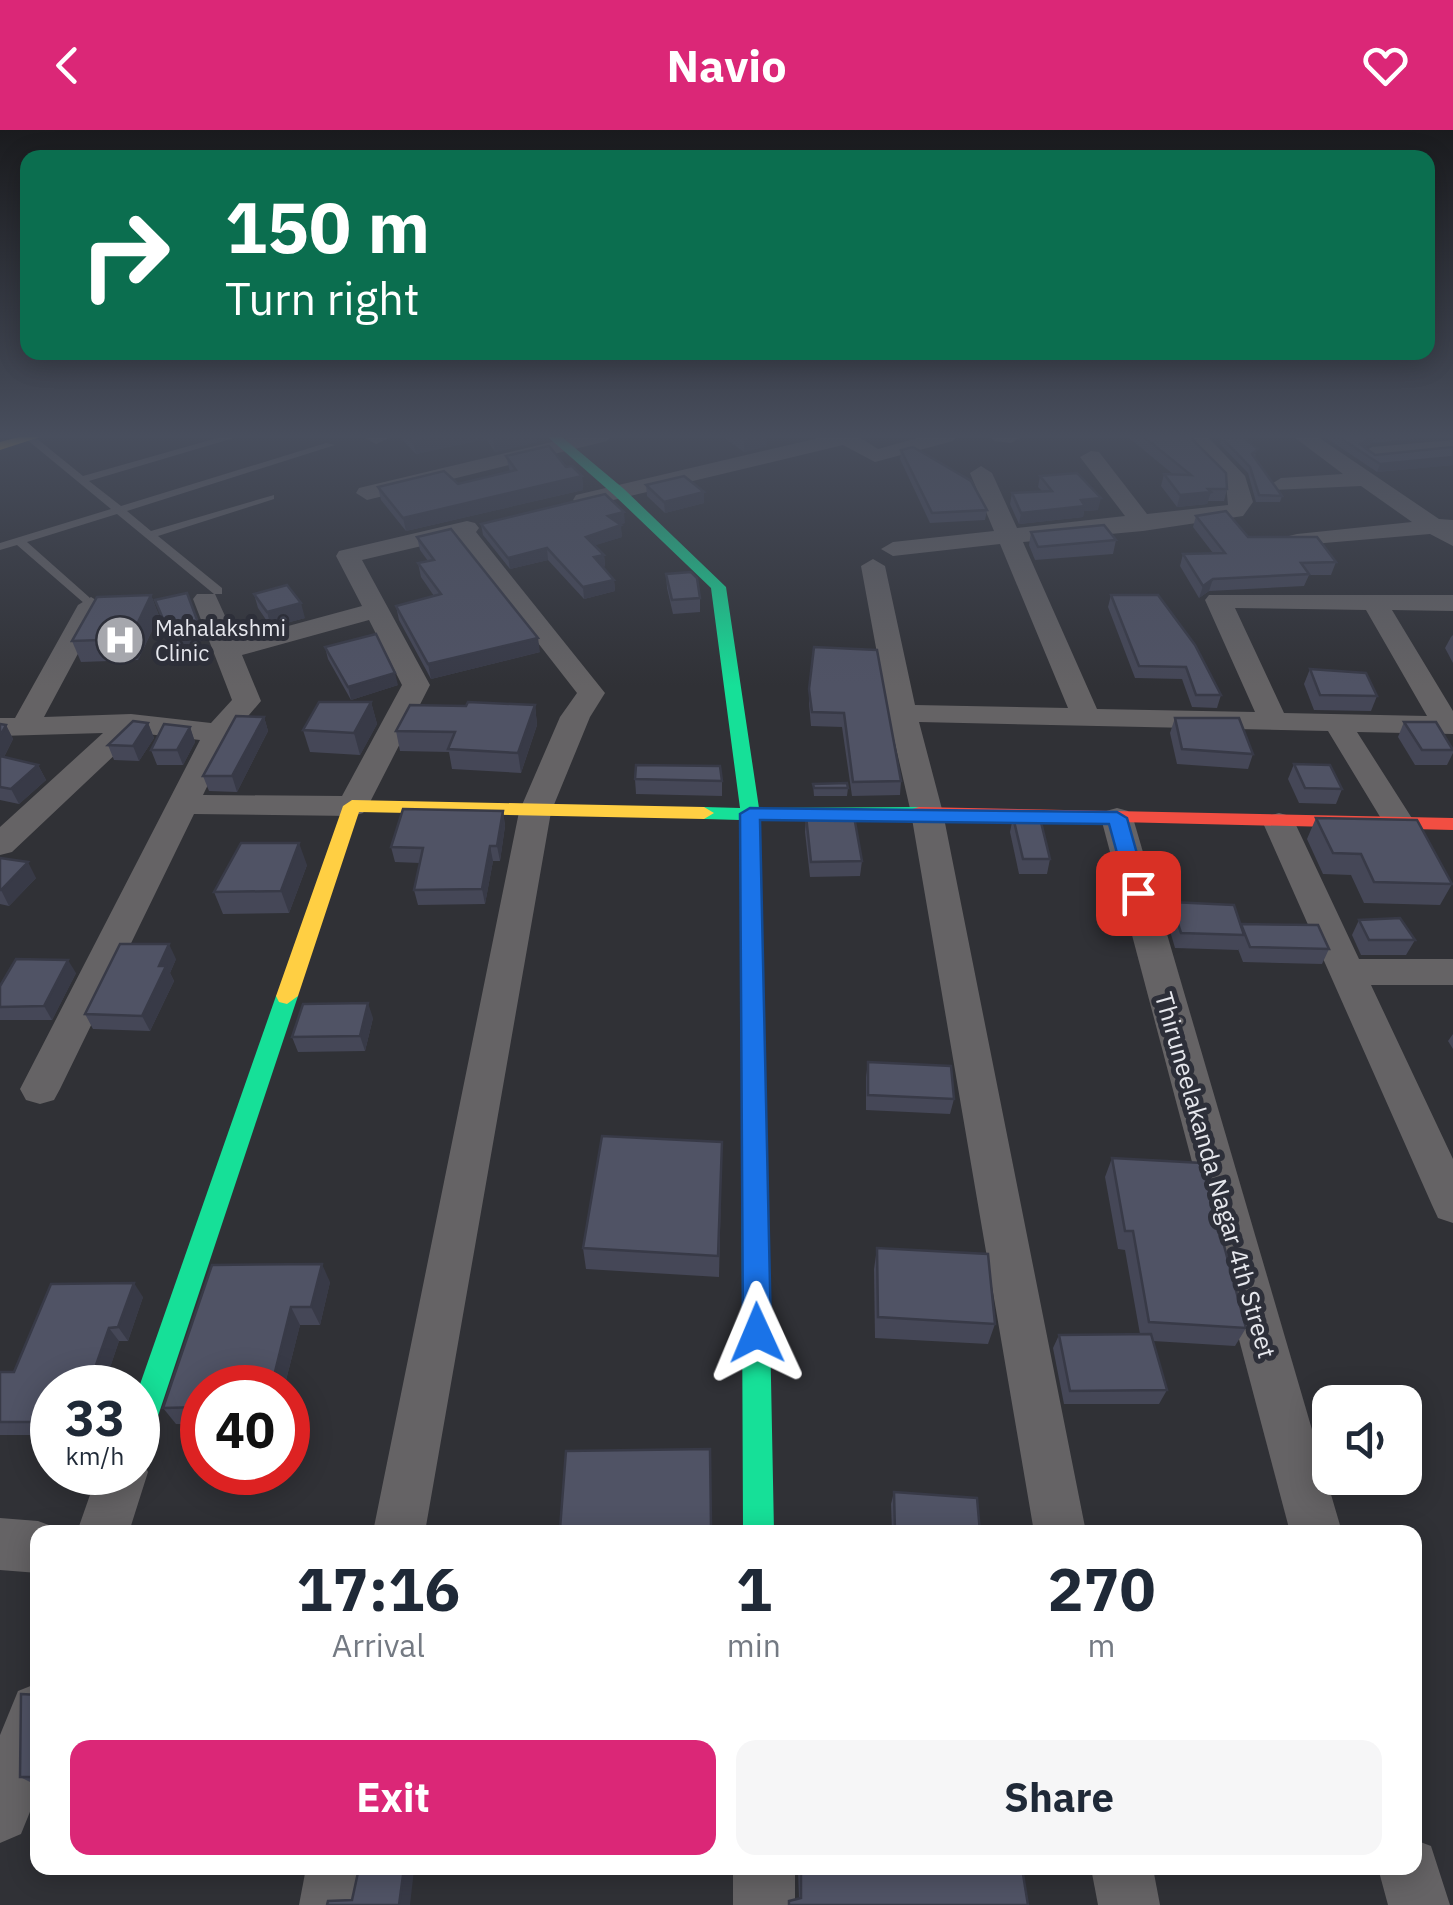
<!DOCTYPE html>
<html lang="en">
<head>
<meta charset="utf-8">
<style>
  body { margin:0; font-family:"IBM Plex Sans",sans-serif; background:#f6f6f7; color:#1f2937; height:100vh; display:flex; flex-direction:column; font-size:38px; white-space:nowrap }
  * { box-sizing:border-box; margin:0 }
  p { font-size:32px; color:#747a83 }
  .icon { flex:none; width:55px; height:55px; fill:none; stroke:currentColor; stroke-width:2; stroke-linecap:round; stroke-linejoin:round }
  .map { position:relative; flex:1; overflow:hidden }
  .panel { position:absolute; left:30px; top:1395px; width:1392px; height:350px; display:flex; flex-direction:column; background:#fff; border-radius:20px; box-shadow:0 5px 25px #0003 }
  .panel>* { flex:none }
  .top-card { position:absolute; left:20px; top:20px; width:1415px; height:210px; border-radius:20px; box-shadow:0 5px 25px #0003; background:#0b6e4f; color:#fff; overflow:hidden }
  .fabs { position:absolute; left:1312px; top:1255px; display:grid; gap:20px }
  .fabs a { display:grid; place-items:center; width:110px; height:110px; border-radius:20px; background:#fff; box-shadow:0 5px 25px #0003; font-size:50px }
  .speed { position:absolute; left:30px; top:1235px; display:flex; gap:20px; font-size:50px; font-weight:700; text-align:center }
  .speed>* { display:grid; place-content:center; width:130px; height:130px; border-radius:50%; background:#fff; box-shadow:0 5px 25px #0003; line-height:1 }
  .speed small { font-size:25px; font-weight:400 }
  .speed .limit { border:15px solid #d22; background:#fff; color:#111 }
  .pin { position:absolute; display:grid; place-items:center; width:85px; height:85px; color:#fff; margin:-42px; border-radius:20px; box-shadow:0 5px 15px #0006 }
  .me { position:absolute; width:110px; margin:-55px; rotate:359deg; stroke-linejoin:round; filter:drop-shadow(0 0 8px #0008) }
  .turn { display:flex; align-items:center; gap:35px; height:210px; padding:0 40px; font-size:45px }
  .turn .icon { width:130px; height:130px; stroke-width:2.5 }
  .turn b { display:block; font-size:70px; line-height:85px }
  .eta { display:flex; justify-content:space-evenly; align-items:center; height:170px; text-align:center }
  .eta b { font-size:60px; font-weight:700; line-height:70px }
  .button { display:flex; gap:20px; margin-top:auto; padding:20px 40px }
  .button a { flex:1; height:115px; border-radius:20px; background:#db2777; color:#fff; font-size:40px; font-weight:700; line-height:115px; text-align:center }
  .button a+a { background:#f6f6f7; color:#1f2937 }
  header { display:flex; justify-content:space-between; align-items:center; height:130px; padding:0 40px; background:#db2777; color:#fff; font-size:45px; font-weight:700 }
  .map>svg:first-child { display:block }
</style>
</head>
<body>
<header><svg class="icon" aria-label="back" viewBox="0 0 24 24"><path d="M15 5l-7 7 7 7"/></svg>Navio<svg class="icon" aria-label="heart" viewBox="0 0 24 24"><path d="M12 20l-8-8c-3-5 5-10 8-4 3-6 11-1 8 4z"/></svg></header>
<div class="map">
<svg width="1453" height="1775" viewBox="0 0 1453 1775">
  <rect width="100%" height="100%" fill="#303136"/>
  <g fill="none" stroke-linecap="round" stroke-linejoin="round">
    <!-- lane -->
    <path fill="#656365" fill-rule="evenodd" d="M35 307 83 346 221 307H237L89 351 121 376 326 313 335 315 127 381 151 401 274 365V369L158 406 222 458V464H214L117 384 27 412 89 467 91 470 85 474 17 415 0 420V413L111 379 25 308Z"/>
    <!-- street -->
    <g fill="#656365" fill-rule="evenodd">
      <path d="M391 307 376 314 365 308 366 307Z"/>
      <path d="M573 307H610L607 311 367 370 356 363 359 358Z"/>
      <path d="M823 307H859L878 319 921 307H956L953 311 875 332 843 315 584 377 573 370 576 365Z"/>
      <path d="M991 307H1021L1011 313 994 311Z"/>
      <path d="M1186 307H1208L1245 346 1253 372 1243 386 1143 401 1023 412 1097 579 1255 582 1205 470 1209 465H1453V481L1392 480 1453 581V604L1357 602 1415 693 1410 700H1388L1328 601 919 592 943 683 1086 1402H1034L911 683 888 583 861 436 873 429 885 436 915 575 1068 578 1000 414 893 426 881 419 893 412 994 401 970 343 981 336 992 343 1017 398 1125 386 1080 327 1091 321 1099 322 1147 384 1228 375 1226 353ZM1235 478 1366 480 1427 586 1284 583Z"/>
      <path d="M1294 307H1318L1439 389 1453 390V416L1430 404 1289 416 1285 411 1289 406 1297 404 1412 392 1361 356 1273 360 1270 355 1281 348 1343 344Z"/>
      <path d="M1453 310V322L1372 329 1361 323 1372 317Z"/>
      <path d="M467 391 475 393 479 398 476 402 605 563 590 587 551 682 425 1402H373L519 682 560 587 577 563 456 408 362 430 430 555 368 676 363 683 352 686 194 684 60 959 54 970 40 974 26 970 20 959 200 610 138 603 12 722 0 725V697L103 603 0 606V588H15L78 475 91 467 104 475 44 587 131 584 211 593 232 570 193 469 197 464H215L236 510 362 476 336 426 339 421ZM369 490 402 555 342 666 203 665 232 605 261 571 242 525Z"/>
      <path d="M1117 678 1128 681 1133 688 1342 1402H1290L1101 688 1106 681Z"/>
      <path d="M1279 683 1290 686 1295 693 1359 829H1453V855H1371L1453 1029V1093L1438 1088 1432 1075 1263 693 1268 686Z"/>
      <path d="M138 1323 148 1342 129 1402H77L98 1342H138Z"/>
      <path d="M0 1388 38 1391 57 1398 58 1402H38V1443L0 1440Z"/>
      <path d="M38 1553V1662L21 1704 0 1713V1605L18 1561Z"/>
      <path d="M1415 1710 1431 1716 1450 1775H1388L1378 1738H1415Z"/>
      <path d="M306 1738H368L361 1775H299Z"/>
      <rect x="733" y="1738" width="62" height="37"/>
      <path d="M1091 1738H1153L1160 1775H1098Z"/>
    </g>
    <!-- fast -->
    <g fill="#16e098" fill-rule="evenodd">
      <path d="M548 307H562L624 359 726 457 759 678 919 677 929 683 919 689 760 690 774 1402H743L740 690 704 689 694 683 704 677 740 678 711 458 614 365Z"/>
      <path d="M287 858 298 866 153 1301 148 1311 138 1315V1260L276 866Z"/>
    </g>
    <!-- slow -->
    <g fill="#ffcf43" fill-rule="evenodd">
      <path d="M19 307H40L0 320V312Z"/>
      <path d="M352 670 704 677 714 683 704 689 359 682 298 866 287 874 279 872 276 866 343 676Z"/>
    </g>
    <!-- jam -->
    <path fill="#f24e42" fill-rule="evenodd" d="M919 677 1453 688V700L912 687V679Z"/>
  </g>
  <!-- wall -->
  <g fill="#454757">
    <path d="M400 307H536L537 312 495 322 486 309 416 324Z"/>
    <path d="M723 307H767V316L744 322Z"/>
    <path d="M1128 307H1190L1227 359 1224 371H1208L1207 374 1177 377 1161 356 1164 344 1174 345Z"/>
    <path d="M1325 307H1431L1372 313 1365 317 1375 325 1453 317V335L1377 342Z"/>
    <path d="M1222 308 1256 325 1254 327 1282 366 1280 372H1256L1248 343 1220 314Z"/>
    <path d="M901 320 987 380 985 390 930 393 900 329Z"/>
    <path d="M506 326 566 337 582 346 583 360 406 401 381 370 378 357 458 354 510 342Z"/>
    <path d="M1040 346 1098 380 1084 381 1083 387 1019 394 1010 374 1012 363 1042 361 1038 357Z"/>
    <path d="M646 355 704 362V373L665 383 647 366Z"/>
    <path d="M1196 386 1248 407 1336 432 1331 445H1309L1304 456 1209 461 1199 468 1180 436 1183 424 1213 423 1193 397Z"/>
    <path d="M625 393 620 394 622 407 595 415 604 425 605 436 603 437 614 450 615 461 584 469 548 430 510 439 483 405 481 394Z"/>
    <path d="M1031 402 1116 410 1113 424 1035 430 1029 415Z"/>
    <path d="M417 407 540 522 431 549 399 490 396 476 434 466 421 447 418 433 428 431 420 420Z"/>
    <path d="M666 444 700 468V482L673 484 667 458Z"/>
    <path d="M254 464 305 488 271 497 258 478Z"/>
    <path d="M151 465 159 486 138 530 81 532 72 511Z"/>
    <path d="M1111 465 1221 565 1217 578 1192 577 1182 549 1135 548 1108 477Z"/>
    <path d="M1453 505V533L1445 518 1451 507Z"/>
    <path d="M325 517 398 555 351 570 328 529Z"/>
    <path d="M814 517 901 651 900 665 852 666 842 597 811 596 809 573Z"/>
    <path d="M1310 539 1377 566 1371 581 1314 580 1304 554Z"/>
    <path d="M371 572 377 594 360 625 310 622 303 600Z"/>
    <path d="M535 575 537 595 521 643 452 639 449 622 400 621 396 601 466 576Z"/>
    <path d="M264 587 268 601 237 662 209 661 203 646Z"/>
    <path d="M1175 588 1253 624 1248 639 1177 634 1170 603Z"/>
    <path d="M1404 592 1453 618V623L1447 635H1415L1398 607Z"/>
    <path d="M148 593 154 608 139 631 114 630 108 615Z"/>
    <path d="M0 594 6 595 13 609 4 627 38 635 46 650 19 674 0 670Z"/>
    <path d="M190 597 195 612 183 635H157L151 620Z"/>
    <path d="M1294 634 1342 659 1336 674 1299 673 1288 649Z"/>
    <path d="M635 649 722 651V666L636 664Z"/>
    <path d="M813 654 848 658 847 666H814Z"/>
    <path d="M503 681 505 696 500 731H493L485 774 418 775 414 760 420 733 395 732 391 717Z"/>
    <path d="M806 686 862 731 860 746 810 747 805 702Z"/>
    <path d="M1013 687 1050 729 1047 744H1019L1010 702Z"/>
    <path d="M1316 688 1452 754 1440 775 1364 773 1351 745 1323 744 1307 709Z"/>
    <path d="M0 728 36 748 9 776 0 774Z"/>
    <path d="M307 735 289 783 223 784 214 762Z"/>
    <path d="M1171 772 1241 795 1329 819 1322 834 1243 832 1238 819V820L1175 818 1166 787Z"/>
    <path d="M1359 790 1415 810 1406 825H1361L1352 805Z"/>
    <path d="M176 829 170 843 174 851 150 901 93 899 85 884Z"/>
    <path d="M76 843 52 890H0V856Z"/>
    <path d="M373 888 365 921 298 922 292 907Z"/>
    <path d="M1453 904V919L1448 911Z"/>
    <path d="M868 932 954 969 950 984 866 980V947Z"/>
    <path d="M722 1012 719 1147 586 1139 583 1118Z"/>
    <path d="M1112 1028 1246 1198 1235 1216 1153 1211 1167 1260 1159 1274H1064L1053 1218 1059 1205 1140 1204 1125 1120 1118 1119 1105 1047Z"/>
    <path d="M877 1118 995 1194 988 1214 875 1208 874 1139Z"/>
    <path d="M212 1135 330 1152 320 1195H300L284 1258H202V1294H176L163 1278Z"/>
    <path d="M143 1167 128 1211H119L103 1258H52V1305H0V1242H14Z"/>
    <path d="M710 1319 711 1402H561L560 1399Z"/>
    <path d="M894 1362 980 1402H892L891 1374Z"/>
    <path d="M38 1565V1656L20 1647Z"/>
    <path d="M359 1738H472L414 1740Z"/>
    <path d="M798 1738H1022L1028 1775H788L789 1771 799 1768Z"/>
  </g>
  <!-- shaded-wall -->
  <g fill="#383a47">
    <path d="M439 307H486V309L416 324 413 312Z"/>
    <path d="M505 307H536L537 312 495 322 493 310Z"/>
    <path d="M755 307H767V316L744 322V310Z"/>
    <path d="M1372 307H1374L1372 313 1357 322 1360 314Z"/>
    <path d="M1453 327V335L1377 342 1380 334Z"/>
    <path d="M582 346 583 360 406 401 403 388Z"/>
    <path d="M704 362V373L665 383 664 372Z"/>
    <path d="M1211 362 1207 374 1177 377 1180 365Z"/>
    <path d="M1101 368 1098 380 1084 381 1083 387 1019 394 1021 383 1081 370Z"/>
    <path d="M624 382 625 393 608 397V386Z"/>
    <path d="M621 395 622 407 587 418 586 407Z"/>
    <path d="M547 418 548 430 510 439 508 428Z"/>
    <path d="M604 425 605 436 595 439 594 427Z"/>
    <path d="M1213 449 1209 461 1199 468 1203 456Z"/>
    <path d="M614 450 615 461 584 469 583 457Z"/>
    <path d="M151 465 159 486 138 530 130 509Z"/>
    <path d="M301 473 305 488 271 497 267 482Z"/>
    <path d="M202 503 205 510 174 518 172 510Z"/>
    <path d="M538 508 540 522 431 549 428 534Z"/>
    <path d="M395 543 398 555 351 570 348 557Z"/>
    <path d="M371 572 377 594 360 625 354 603Z"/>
    <path d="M535 575 537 595 521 643 518 623Z"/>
    <path d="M264 587 268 601 237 662 232 646Z"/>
    <path d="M148 593 154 608 139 631 133 616Z"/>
    <path d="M6 595 13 609 0 635V606Z"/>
    <path d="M190 597 195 612 183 635 177 620Z"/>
    <path d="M38 635 46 650 19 674 11 659Z"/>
    <path d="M503 681 505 696 500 731 497 716Z"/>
    <path d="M299 713 307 735 289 783 281 761Z"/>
    <path d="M490 716 493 731 485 774 482 759Z"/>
    <path d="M28 732 36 748 9 776 1 760Z"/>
    <path d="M169 814 176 829 170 843 174 851 150 901 142 886 159 836Z"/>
    <path d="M68 830 76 843 52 890 44 876Z"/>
    <path d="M368 873 373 888 365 921 360 906Z"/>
    <path d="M322 1134 330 1152 320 1195 311 1177Z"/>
    <path d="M134 1153 143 1167 128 1211 118 1197Z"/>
    <path d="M291 1177 300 1195 284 1258H271Z"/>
    <path d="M109 1198 119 1211 103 1258H88Z"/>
    <path d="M404 1738H412L414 1740 410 1775H399Z"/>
  </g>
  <!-- building -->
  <g fill="#505365" stroke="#383a47" stroke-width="2.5">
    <path d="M409 307H439L413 312Z"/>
    <path d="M1144 307H1190L1226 343 1227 359H1208L1211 362 1180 365 1164 344 1191 345Z"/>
    <path d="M1243 307 1258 319 1252 324 1282 366 1259 365 1250 337 1222 308Z"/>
    <path d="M1339 307H1372L1360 314 1375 325 1453 317V327L1380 334Z"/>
    <path d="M549 316 566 337 572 336 582 346 403 388 378 357 444 341 458 354 516 340 506 326Z"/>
    <path d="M913 317 971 351 987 380 932 383 901 320Z"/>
    <path d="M1077 343 1101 368 1081 370 1085 376 1021 383 1012 363 1052 361 1040 346Z"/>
    <path d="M684 346 704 362 664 372 646 355Z"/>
    <path d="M605 364 624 382 608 386 621 395 586 407 604 425 594 427 614 450 583 457 547 418 508 428 481 394Z"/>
    <path d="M1226 381 1248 407H1317L1336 432 1301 433 1309 444 1213 449 1203 456 1183 424 1225 423 1196 386Z"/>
    <path d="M1104 395 1116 410 1038 417 1031 402Z"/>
    <path d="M451 399 538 508 428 534 396 476 441 464 418 433 434 430 417 407Z"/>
    <path d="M691 442 697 448 700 468 672 470 666 444Z"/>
    <path d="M287 455 301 473 267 482 254 464Z"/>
    <path d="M187 463 202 503 172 510 155 470Z"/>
    <path d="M151 465 130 509 72 511 97 467Z"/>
    <path d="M1111 465H1158L1195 515 1221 565H1196L1186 537 1139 536Z"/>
    <path d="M376 504 395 543 348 557 325 517Z"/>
    <path d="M814 517 877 520 901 651 853 652 844 583 812 582 809 559Z"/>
    <path d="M1310 539 1366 543 1377 566 1320 565Z"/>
    <path d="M319 572H371L354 603 303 600Z"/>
    <path d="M468 572 535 575 518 623 448 619 455 602 396 601 410 575 466 576Z"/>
    <path d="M236 586 264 587 232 646H203Z"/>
    <path d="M1175 588H1239L1253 624 1182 619Z"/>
    <path d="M133 591 148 593 133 616 108 615Z"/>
    <path d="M1404 592H1436L1453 620H1422Z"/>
    <path d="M0 594 6 595 0 606Z"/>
    <path d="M164 594 190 597 177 620H151Z"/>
    <path d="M0 626 38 635 11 659 0 657Z"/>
    <path d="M1294 634 1330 635 1342 659 1305 658Z"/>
    <path d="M636 635 720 636 722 651 635 649Z"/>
    <path d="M847 653 848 658H814L813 654Z"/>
    <path d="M403 679 503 681 497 716H490L482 759 414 760 423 718 391 717Z"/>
    <path d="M806 686H854L862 731 811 732Z"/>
    <path d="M1013 687 1040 688 1050 729H1023Z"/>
    <path d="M1316 688 1417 690 1452 754 1374 752 1361 724 1333 723Z"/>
    <path d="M241 713H299L281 761 214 762Z"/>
    <path d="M0 728 28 732 1 760H0Z"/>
    <path d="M1171 772 1234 775 1244 805 1181 803Z"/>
    <path d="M1400 788 1415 810H1369L1359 790Z"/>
    <path d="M1241 794 1318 795 1329 819 1250 817Z"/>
    <path d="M120 814H169L159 836H166L142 886 85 884Z"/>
    <path d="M16 829 68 830 44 876 0 877V856Z"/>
    <path d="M368 873 360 906 292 907 303 874Z"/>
    <path d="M868 932 951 936 954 969 868 965Z"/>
    <path d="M602 1006 722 1012 718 1126 583 1118Z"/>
    <path d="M1112 1028 1202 1033 1246 1198 1149 1192 1133 1101H1125Z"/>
    <path d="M877 1118 988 1124 995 1194 878 1187Z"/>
    <path d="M322 1134 311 1177H291L271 1258H202V1277L163 1278 212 1135Z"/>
    <path d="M134 1153 118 1197 109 1198 88 1258H52V1292H0V1242H14L51 1154Z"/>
    <path d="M1151 1204 1167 1260 1070 1261 1059 1205Z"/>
    <path d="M710 1319 711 1396 560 1399 566 1321Z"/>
    <path d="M894 1362 977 1368 980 1402H895Z"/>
    <path d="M21 1564 38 1565V1647H20Z"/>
    <path d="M359 1738H404L399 1775H327L328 1771 352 1770Z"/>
    <path d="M801 1738H1022L1028 1775H789V1771L801 1768Z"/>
  </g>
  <!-- sky -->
  <linearGradient id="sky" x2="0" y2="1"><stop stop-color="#1a1b1e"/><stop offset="0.55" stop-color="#484e5d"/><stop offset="1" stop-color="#484e5d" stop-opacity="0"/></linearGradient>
  <rect width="1453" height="556" fill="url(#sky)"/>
  <!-- route -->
  <path fill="#1a73e8" stroke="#114b97" stroke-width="2.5" d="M750 678 1117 682 1127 688 1148 763 1138 770 1128 763 1109 694 760 690 771 1203 767 1212 757 1216 747 1212 743 1203 740 684Z"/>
  <!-- icons -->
  <defs>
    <g id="hospital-disc" transform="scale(2.5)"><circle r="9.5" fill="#a6a7ad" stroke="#2d2f39"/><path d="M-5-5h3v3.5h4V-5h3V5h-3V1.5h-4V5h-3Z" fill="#fff"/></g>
  </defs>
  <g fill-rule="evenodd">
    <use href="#hospital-disc" x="120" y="510"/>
  </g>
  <g text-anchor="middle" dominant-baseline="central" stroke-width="10" stroke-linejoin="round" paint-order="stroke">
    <!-- far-poi labels -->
    <g font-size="22" fill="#e6e7ed" stroke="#2d2f39" text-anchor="start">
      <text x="155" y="497">Mahalakshmi<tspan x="155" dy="25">Clinic</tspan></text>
    </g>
    <!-- street labels -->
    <g font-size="25" fill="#e6e7ed" stroke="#2d2f39">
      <text transform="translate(1216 1045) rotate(74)">Thiruneelakanda Nagar 4th Street</text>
    </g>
  </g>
</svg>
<div class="fabs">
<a><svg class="icon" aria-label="sound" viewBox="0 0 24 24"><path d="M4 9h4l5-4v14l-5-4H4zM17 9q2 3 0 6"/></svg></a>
</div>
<div class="speed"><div>33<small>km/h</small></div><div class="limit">40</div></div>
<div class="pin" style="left:1138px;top:763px;background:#d93025"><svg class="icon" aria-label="arrive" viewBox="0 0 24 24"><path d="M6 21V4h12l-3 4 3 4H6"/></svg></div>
<svg class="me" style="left:757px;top:1203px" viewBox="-20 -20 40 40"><path d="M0-17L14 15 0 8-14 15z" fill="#1a73e8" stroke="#fff" stroke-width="4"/></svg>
<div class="top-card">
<div class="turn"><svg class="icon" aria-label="right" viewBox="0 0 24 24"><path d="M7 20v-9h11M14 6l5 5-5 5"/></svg><div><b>150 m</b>Turn right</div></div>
</div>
<section class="panel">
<div class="eta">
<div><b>17:16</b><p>Arrival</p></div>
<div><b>1</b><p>min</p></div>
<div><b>270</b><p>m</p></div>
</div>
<div class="button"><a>Exit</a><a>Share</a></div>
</section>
</div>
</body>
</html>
